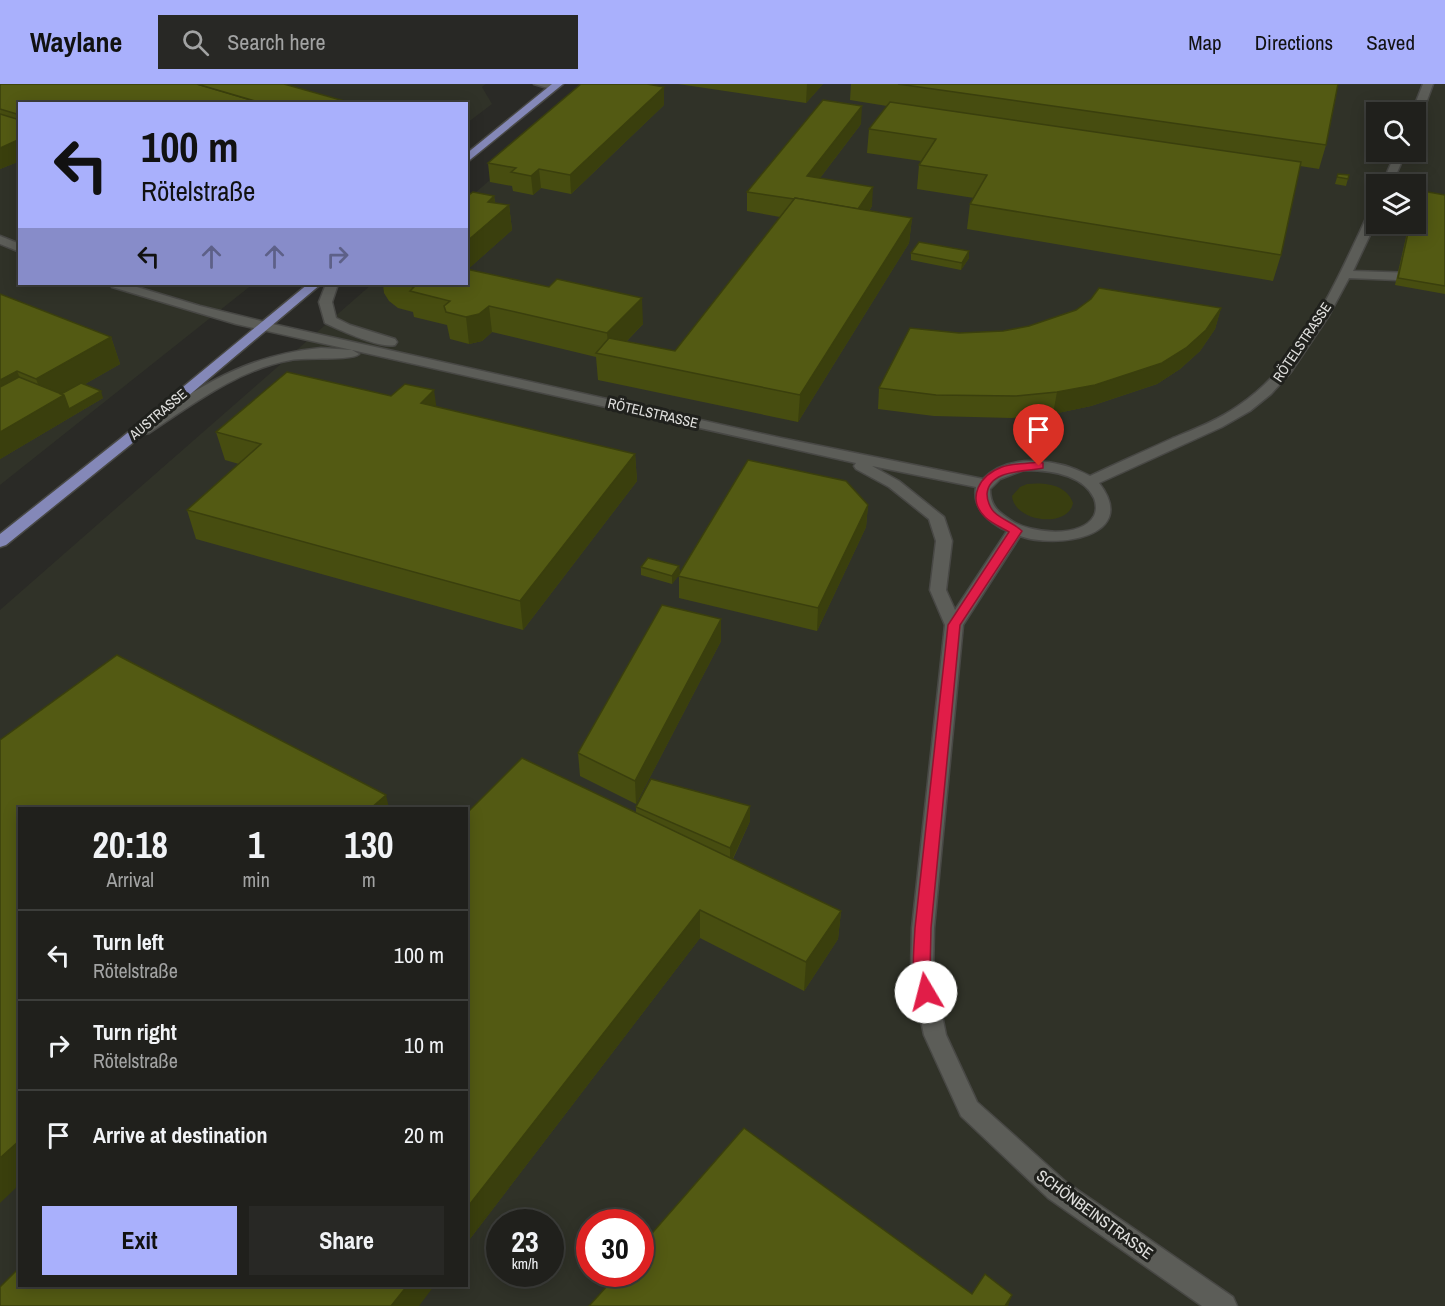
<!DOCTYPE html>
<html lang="en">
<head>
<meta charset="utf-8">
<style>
  body { margin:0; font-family:"Archivo Narrow",sans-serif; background:#282825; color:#f1f3f6; height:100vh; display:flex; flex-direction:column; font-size:22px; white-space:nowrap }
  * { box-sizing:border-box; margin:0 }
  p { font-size:20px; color:#a2a3a3 }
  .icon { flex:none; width:33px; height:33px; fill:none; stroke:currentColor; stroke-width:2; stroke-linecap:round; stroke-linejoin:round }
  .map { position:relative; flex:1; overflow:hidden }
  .side { position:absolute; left:18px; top:723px; width:450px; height:480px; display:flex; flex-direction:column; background:#20201c; border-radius:0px; box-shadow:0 3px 15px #0003,0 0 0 2px #3d3e3b }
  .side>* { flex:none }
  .banner { position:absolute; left:18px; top:18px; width:450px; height:183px; border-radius:0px; box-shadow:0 3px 15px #0003,0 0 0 2px #3d3e3b; background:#a9b0fc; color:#111; overflow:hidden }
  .buttons { position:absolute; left:1366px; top:18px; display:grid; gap:12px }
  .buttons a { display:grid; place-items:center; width:60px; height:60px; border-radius:0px; background:#20201c; box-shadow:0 3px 15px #0003,0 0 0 2px #3d3e3b; font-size:30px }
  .speed { position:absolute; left:486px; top:1125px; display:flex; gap:12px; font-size:30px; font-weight:700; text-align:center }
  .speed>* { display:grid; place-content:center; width:78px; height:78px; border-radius:50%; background:#20201c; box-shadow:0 3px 15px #0003,0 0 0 2px #3d3e3b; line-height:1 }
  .speed small { font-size:15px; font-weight:400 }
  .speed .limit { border:9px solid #d22; background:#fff; color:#111 }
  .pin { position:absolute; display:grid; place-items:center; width:51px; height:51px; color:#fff; margin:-62px -26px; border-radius:50% 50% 50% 0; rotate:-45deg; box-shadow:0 0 6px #0007 }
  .pin .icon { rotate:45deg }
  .me { position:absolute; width:66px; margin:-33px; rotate:352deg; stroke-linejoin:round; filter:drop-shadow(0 0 4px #0008) }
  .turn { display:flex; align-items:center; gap:21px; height:126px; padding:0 24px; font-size:27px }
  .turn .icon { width:78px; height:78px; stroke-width:2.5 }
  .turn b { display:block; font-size:42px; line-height:51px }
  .lanes { display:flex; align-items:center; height:57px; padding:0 24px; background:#0003; justify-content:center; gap:30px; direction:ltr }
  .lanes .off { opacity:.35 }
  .eta { display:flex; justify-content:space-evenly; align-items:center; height:102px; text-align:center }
  .eta b { font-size:36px; font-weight:800; line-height:42px }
  .button { display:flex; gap:12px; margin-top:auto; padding:12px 24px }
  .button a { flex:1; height:69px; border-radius:0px; background:#a9b0fc; color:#111; font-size:24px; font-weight:800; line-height:69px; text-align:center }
  .button a+a { background:#282825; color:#f1f3f6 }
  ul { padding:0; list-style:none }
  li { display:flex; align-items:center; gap:18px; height:90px; padding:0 24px; border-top:2px solid #3d3e3b }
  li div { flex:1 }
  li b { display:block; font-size:22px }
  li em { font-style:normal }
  header { display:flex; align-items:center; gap:36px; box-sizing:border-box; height:84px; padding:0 30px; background:#a9b0fc; color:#111 }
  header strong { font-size:28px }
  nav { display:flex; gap:33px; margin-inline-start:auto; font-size:21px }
  .search { width:420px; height:54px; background:#282825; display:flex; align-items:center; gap:15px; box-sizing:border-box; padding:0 21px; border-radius:0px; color:#a2a3a3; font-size:22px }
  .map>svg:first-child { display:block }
</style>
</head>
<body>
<header>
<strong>Waylane</strong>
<div class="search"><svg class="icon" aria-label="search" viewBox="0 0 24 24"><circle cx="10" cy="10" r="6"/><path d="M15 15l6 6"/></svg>Search here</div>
<nav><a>Map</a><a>Directions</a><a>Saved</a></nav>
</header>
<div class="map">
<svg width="1445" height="1222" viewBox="0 0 1445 1222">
  <rect width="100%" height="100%" fill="#2a2a26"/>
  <!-- built -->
  <g fill="#303228" fill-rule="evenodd">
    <path d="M0 0H486L482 3 492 20 467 39 466 20H20V200H253L0 401Z"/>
    <path d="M600 0H1445V1222H0V526L372 200H466L467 116ZM1377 28H1416V68H1377ZM1377 100H1416V140H1377ZM20 724H466V1202H20ZM500 1138H550V1190H500ZM590 1138H640V1190H590Z"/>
  </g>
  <!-- green -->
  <path fill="#393e10" d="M1027 400C1045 398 1066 400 1073 419 1068 445 1014 438 1012 412L1020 403Z"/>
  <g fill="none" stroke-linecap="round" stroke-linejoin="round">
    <!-- minor casing -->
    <g stroke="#484845" stroke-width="3">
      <g id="minor">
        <path d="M534 0H554L559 3 554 6Z"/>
        <path d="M1423 0H1433L1421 33 1416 36V28H1412Z"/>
        <path d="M1396 68H1406L1392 100H1382Z"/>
        <path d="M1377 121V136L1353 187 1445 190V198L1349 194 1328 233 1291 288 1271 310 1250 327 1222 343 1099 399C1141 453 1056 465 1020 452L963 541 934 844 933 887 946 951 977 1018 1066 1098 1233 1213 1237 1222H1202L1048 1114 961 1032 924 951 911 887 912 844 945 541 930 506 936 457 929 435 889 403 856 385 854 382 856 379 236 240 112 203 110 200H127L200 222 277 241 781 354 983 395C1010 368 1059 375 1090 392 1117 379 1145 367 1173 354 1195 345 1218 336 1238 322 1304 278 1338 193 1371 124ZM872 382 976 403C972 424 989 439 1007 447L955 526 946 506 952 457 944 433 899 397ZM1024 386C1047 386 1082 389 1094 414 1096 419 1097 426 1094 432 1081 455 1030 449 1012 437 998 428 990 422 990 405L1000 395Z"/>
        <path d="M0 152 20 160V168L0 160Z"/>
        <path d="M326 200H338L332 218 336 234 350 241 395 255 397 258 395 261C380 265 340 246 325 239L319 218Z"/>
        <path d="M321 264 352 266 359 270C352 277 305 273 291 276 239 285 193 320 149 349L144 350 137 346C145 336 160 329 171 322 220 290 261 270 321 264Z"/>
      </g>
    </g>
    <!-- major casing -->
    <g stroke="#484845" stroke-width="3">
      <g id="major">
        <path d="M552 0H563L466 79V70Z"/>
        <path d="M308 200H321L130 361 6 461 0 463V450L120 355Z"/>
      </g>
    </g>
    <!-- minor -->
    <use href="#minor" fill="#5c5d58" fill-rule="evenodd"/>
    <!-- major -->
    <use href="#major" fill="#8488b8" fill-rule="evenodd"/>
  </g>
  <!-- wall -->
  <g fill="#474d10">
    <path d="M0 0 20 20V77L0 85Z"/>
    <path d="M678 0H823L806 19Z"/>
    <path d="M851 0H1338L1326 61 1319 85 1300 82 1281 171 1273 197 967 145 970 120 974 114 917 105 919 81 921 77 867 69 869 45 887 22 850 16Z"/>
    <path d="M664 21 571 110 541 104 533 111 513 107 512 102 490 98 488 79Z"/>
    <path d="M861 40 820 94 872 122 869 127 912 134 909 159 798 338 598 296 596 273 492 248 482 257 469 260 450 255 447 241 414 233 413 228 398 224 389 217 384 209 383 200H466V113L494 112 495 119 509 121 512 146 468 185 643 240 626 258 675 267 780 133 747 127V108Z"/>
    <path d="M1338 90 1349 91 1346 102 1335 100Z"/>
    <path d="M1445 111V210L1395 201 1409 140H1416Z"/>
    <path d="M969 167V174L961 186 911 176V169Z"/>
    <path d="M0 210 111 253 120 280 85 300 103 314 0 375Z"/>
    <path d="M1221 224 1215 245 1200 267 1180 285 1157 300 1091 322 1053 330 1012 334 934 332 878 325 879 304 959 249 1003 247Z"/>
    <path d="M436 323 635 370 637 397 523 546 196 455 187 426 239 380 225 376 216 348Z"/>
    <path d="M868 421 866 443 817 547 679 514V491L672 500 641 491V483L679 482 680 490Z"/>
    <path d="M721 535V557L636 720 580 692 578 669Z"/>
    <path d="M750 722V737L733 775 841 827 838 855 804 907 700 854 466 1160V730L636 729V723Z"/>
  </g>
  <!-- shaded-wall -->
  <g fill="#3a3f0d">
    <path d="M807 0H823L806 19Z"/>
    <path d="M664 3V21L571 110 570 91Z"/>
    <path d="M862 22 861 40 807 111V92Z"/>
    <path d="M20 55V77L0 85V64Z"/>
    <path d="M539 85 541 104 533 111 531 92Z"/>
    <path d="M873 103 872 122 856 146 857 126Z"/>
    <path d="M494 112 497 132 509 121 512 146 466 187V158L488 118Z"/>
    <path d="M912 134 909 159 798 338 800 311Z"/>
    <path d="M969 167V174L961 186 962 179Z"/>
    <path d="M642 214 643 240 612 272H609L607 249Z"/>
    <path d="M489 222 492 248 482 257 469 260 466 233Z"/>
    <path d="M1221 224 1215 245 1200 267 1180 285 1157 300 1091 322 1053 330 1057 308Z"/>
    <path d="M111 253 120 280 64 312 101 307 103 314 0 375V348L46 321 36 295Z"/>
    <path d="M17 287 28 314 0 330V296Z"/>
    <path d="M434 306 438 334 421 319Z"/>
    <path d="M635 370 637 397 523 546 520 517Z"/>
    <path d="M868 421 866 443 817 547 818 524Z"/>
    <path d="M679 482 680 490 672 500V492Z"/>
    <path d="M721 535V557L636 720 635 697Z"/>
    <path d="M386 711 389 724H371Z"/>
    <path d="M750 722V737L730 780V764Z"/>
    <path d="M700 826V854L466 1160V1125Z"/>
    <path d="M841 827 838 855 804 907 806 878Z"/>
    <path d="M20 1056V1100L0 1119V1074Z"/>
    <path d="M407 1202H434L419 1222H391Z"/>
    <path d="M1012 1211 1008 1222H1005Z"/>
  </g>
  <!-- building -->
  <g fill="#535a13" stroke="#3a3f0d" stroke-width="1.5">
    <path d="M0 0H197L265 20H20V31L0 25Z"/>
    <path d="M197 0H284L355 20H265Z"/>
    <path d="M581 0H647L664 3 570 91 539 85 531 92 511 88 516 84 488 79Z"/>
    <path d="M898 0H1338L1326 61Z"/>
    <path d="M823 16 862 22 807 92 873 103 858 125 795 114 794 115 747 108Z"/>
    <path d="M890 18 1301 78 1281 171 970 120 987 91 919 81 936 55 869 45Z"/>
    <path d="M0 30 20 36V55L0 64Z"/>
    <path d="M1338 90 1349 91 1348 95 1337 93Z"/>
    <path d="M1417 106 1445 111V202L1398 194 1410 140H1416V110Z"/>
    <path d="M473 108 494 112 488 118 509 121 466 158V113Z"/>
    <path d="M795 114 912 134 800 311 596 269 609 254 675 267Z"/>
    <path d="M919 158 969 167 962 179 911 169Z"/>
    <path d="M466 185 549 203 557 195 642 214 607 249 489 222 479 230 466 233 446 228 444 222 450 217 410 207 414 203 400 200H466Z"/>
    <path d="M1099 204 1221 224 1206 246 1186 264 1162 279 1095 301 1057 308 1015 312 936 311 879 304 910 244 959 249 1003 247 1029 242 1076 226 1091 215Z"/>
    <path d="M0 210 111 253 36 295 17 287 0 296Z"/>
    <path d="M287 288 391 312 405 300 434 306 421 319 635 370 520 517 187 426 261 360 216 348Z"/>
    <path d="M19 293 64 311 0 348V303Z"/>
    <path d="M81 299 101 307 69 325 64 311 61 310Z"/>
    <path d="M748 376 846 397 868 421 818 524 678 492Z"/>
    <path d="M648 474 679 482 672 492 641 483Z"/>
    <path d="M662 521 721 535 635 697 578 669Z"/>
    <path d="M117 571 386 711 371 724H20V1056L0 1074V656Z"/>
    <path d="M522 674 841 827 806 878 700 826 466 1125V730Z"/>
    <path d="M651 695 750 722 730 764 636 723Z"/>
    <path d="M744 1044 972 1210 985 1190 1012 1211 1005 1222H589L618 1190H640V1163Z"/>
    <path d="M20 1183V1202H407L391 1222H0V1203Z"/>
  </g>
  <!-- route -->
  <path fill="#e11d48" stroke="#92132f" stroke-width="1.5" d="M1039 378 1043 379V384C1026 388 989 385 987 410 987 416 990 424 994 428 1002 436 1014 439 1022 447L960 541 931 844 930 887 935 908 932 913 926 915 920 913C910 892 914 866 915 844L948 541 1009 448C1001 443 991 439 985 433 966 414 980 391 1002 383 1013 379 1027 380 1039 378Z"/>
  <g text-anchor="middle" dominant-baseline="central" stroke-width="6" stroke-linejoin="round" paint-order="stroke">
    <!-- far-street labels -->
    <g font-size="14" fill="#e0e0de" stroke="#20211d">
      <text transform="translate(1302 258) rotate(-56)">RÖTELSTRASSE</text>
      <text transform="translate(653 329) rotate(13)">RÖTELSTRASSE</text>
      <text transform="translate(158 330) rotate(-40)">AUSTRASSE</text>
    </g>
    <!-- street labels -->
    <g font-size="16" fill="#e0e0de" stroke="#20211d">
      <text transform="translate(1095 1130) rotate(36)">SCHÖNBEINSTRASSE</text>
    </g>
  </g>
</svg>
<div class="buttons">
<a><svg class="icon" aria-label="search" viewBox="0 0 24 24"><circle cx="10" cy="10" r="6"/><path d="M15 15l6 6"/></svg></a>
<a><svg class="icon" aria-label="layers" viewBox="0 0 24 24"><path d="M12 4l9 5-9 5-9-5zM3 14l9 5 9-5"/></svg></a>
</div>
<div class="speed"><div>23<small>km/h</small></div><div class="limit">30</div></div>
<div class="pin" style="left:1039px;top:382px;background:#d93025"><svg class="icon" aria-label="arrive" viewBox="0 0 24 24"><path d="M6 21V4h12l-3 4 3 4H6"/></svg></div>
<svg class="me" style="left:926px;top:908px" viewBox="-20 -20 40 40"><circle r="19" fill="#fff"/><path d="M0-13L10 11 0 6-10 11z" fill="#e11d48"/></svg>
<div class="banner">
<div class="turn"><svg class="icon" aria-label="left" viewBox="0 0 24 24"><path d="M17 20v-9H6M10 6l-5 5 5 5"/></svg><div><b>100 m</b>Rötelstraße</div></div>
<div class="lanes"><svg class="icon" aria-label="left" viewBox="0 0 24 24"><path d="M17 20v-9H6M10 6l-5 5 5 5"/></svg><svg class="icon off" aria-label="ahead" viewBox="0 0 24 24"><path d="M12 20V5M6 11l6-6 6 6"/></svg><svg class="icon off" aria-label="ahead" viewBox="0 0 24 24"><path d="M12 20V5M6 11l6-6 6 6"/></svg><svg class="icon off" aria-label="right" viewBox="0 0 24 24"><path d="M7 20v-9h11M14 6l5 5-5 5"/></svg></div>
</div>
<section class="side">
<div class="eta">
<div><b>20:18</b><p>Arrival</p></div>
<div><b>1</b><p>min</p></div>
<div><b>130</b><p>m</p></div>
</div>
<ul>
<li><svg class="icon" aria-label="left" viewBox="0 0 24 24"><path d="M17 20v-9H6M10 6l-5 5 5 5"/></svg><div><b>Turn left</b><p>Rötelstraße</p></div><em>100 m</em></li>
<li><svg class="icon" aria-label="right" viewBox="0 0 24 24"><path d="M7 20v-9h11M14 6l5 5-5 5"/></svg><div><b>Turn right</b><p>Rötelstraße</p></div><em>10 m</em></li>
<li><svg class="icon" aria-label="arrive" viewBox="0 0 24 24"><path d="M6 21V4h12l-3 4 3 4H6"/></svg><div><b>Arrive at destination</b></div><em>20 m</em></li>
</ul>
<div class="button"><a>Exit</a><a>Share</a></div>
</section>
</div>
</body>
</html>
